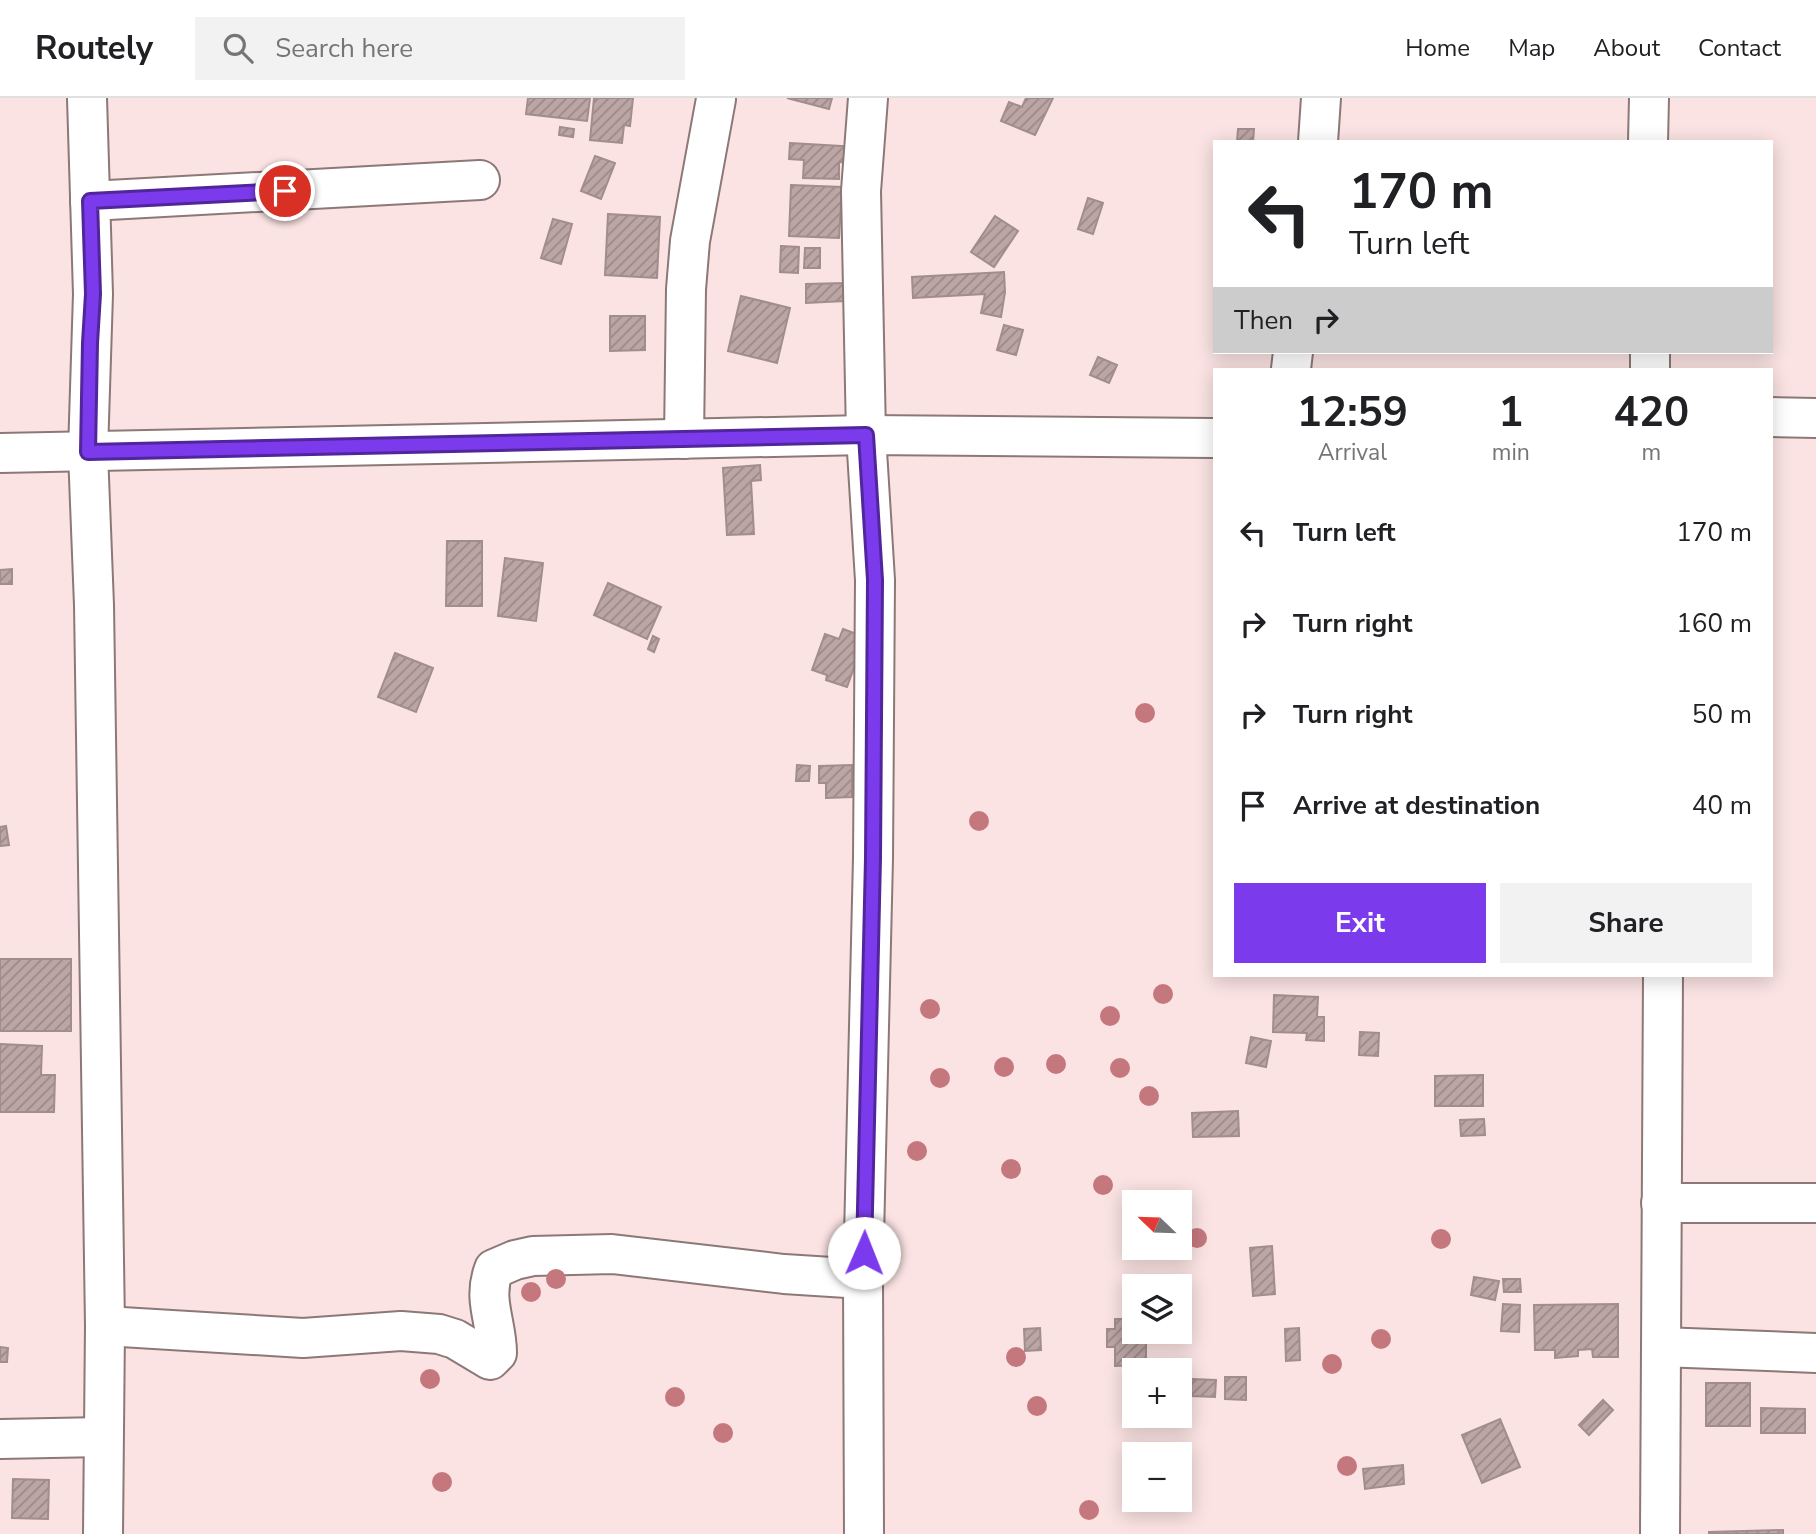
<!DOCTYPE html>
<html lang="en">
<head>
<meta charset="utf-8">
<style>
  body { margin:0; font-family:"Nunito Sans",sans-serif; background:#f2f2f2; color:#202124; height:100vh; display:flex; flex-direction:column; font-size:26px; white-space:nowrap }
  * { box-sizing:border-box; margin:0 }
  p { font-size:23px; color:#757577 }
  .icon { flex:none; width:38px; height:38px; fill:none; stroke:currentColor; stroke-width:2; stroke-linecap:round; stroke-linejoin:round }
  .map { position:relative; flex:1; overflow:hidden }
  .side { position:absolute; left:1213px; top:270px; width:560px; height:609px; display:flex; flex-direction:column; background:#fff; border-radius:0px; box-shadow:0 4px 18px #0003 }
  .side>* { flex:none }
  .guide { position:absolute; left:1213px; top:42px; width:560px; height:214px; border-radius:0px; box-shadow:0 4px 18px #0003; background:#fff; color:#202124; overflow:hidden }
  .needle { width:46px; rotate:293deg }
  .tools { position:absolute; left:1122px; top:1092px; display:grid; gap:14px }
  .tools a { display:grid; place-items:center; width:70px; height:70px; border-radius:0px; background:#fff; box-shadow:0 4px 18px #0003; font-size:35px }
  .pin { position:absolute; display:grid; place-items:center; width:60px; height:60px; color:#fff; margin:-30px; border:4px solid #fff; border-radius:50%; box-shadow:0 2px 7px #0007 }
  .me { position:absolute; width:77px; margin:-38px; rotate:1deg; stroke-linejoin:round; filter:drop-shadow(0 0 5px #0008) }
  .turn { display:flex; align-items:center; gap:24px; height:147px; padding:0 21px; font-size:32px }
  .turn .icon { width:91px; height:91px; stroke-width:2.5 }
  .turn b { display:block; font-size:49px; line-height:60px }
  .then { display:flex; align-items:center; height:66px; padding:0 21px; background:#0003; gap:14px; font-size:26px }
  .eta { display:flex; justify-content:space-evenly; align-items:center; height:119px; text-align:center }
  .eta b { font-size:42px; font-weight:700; line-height:49px }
  .action { display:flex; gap:14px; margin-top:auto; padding:14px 21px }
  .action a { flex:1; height:80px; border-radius:0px; background:#7c3aed; color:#fff; font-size:28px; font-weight:700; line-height:80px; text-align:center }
  .action a+a { background:#f2f2f2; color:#202124 }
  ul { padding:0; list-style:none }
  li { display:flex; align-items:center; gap:21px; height:91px; padding:0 21px }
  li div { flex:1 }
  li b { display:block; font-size:26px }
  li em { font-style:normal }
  header { display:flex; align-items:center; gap:42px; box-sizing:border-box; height:98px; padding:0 35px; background:#fff; border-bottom:2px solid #e0e0e0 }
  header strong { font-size:33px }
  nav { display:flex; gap:38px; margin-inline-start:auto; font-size:24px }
  .search { width:490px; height:63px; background:#f2f2f2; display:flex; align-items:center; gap:18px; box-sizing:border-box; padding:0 24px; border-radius:0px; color:#757577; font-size:26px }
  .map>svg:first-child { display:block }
</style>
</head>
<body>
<header>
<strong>Routely</strong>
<div class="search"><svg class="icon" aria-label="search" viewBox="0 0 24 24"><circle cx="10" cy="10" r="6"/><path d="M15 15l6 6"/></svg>Search here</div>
<nav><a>Home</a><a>Map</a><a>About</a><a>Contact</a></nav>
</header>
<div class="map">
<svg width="1816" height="1436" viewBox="0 0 1816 1436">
  <defs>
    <pattern id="building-hatch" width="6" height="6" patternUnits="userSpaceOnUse" patternTransform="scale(1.75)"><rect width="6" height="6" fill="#bca6a5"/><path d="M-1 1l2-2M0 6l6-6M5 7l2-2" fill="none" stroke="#9a8887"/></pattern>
  </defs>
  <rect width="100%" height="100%" fill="#fae3e2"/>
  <!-- building -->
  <g fill="url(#building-hatch)" stroke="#a18d8c" stroke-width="2">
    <path d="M528 0H590L587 23 526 16Z"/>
    <path d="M594 0H633L630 28 624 27 622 45 590 42Z"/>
    <path d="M787 0H832L829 11Z"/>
    <path d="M1026 0H1053L1035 37 1001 23 1009 4 1022 9Z"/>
    <path d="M560 29 574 31 573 39 559 37Z"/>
    <path d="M1238 31H1254L1253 44H1237Z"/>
    <path d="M790 45 858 49 857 65 839 64V81L803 80 804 62 789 61Z"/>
    <path d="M595 58 615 65 601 101 581 93Z"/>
    <path d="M791 87 842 89 839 140 789 138Z"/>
    <path d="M1088 100 1103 105 1093 136 1078 131Z"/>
    <path d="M608 116 660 119 657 180 605 177Z"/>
    <path d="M995 118 1018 133 994 169 971 154Z"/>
    <path d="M553 121 572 126 561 166 541 160Z"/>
    <path d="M781 148 799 149 798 175 780 174Z"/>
    <path d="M805 150H820V170H804Z"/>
    <path d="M1004 174 1005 194 1001 219 981 215 985 196 913 200 912 179Z"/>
    <path d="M845 185V203L806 205V186Z"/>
    <path d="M741 198 790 210 777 265 728 253Z"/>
    <path d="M610 218H645V252L610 253Z"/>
    <path d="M1004 227 1023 232 1016 257 997 252Z"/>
    <path d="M1098 259 1117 267 1109 285 1090 277Z"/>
    <path d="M760 367 761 382 751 383 754 436 727 437 723 370Z"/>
    <path d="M447 443H482V508H446Z"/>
    <path d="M505 460 543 465 536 523 498 518Z"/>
    <path d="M12 471V486H0V472Z"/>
    <path d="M608 485 661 509 647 541 594 517Z"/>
    <path d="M843 531 865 539 847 589 826 582 827 577 812 572 825 536 839 541Z"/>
    <path d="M653 538 659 541 654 554 648 551Z"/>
    <path d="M395 555 433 570 416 614 378 599Z"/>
    <path d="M797 667 810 668 809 683H796Z"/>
    <path d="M852 667V699L826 700V685H819V668Z"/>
    <path d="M6 728 9 747 0 748V729Z"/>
    <rect x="0" y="861" width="71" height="72"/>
    <path d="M1274 897 1318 899 1317 919H1324V943L1306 942 1307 935 1273 934Z"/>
    <path d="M1360 934 1379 935 1378 958 1359 957Z"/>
    <path d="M1251 939 1271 943 1266 969 1246 965Z"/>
    <path d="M0 946 42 948 41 977H55L54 1014H0Z"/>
    <path d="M1483 977V1008H1435V978Z"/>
    <path d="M1238 1013 1239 1038 1193 1039 1192 1015Z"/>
    <path d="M1484 1021 1485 1037 1461 1038 1460 1022Z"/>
    <path d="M1272 1148 1275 1196 1253 1198 1250 1150Z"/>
    <path d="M1474 1179 1499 1183 1495 1202 1471 1197Z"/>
    <path d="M1503 1181H1520L1521 1194H1504Z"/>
    <path d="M1503 1206 1520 1207 1519 1234 1501 1233Z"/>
    <path d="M1618 1206V1259H1593L1592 1251 1578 1252V1258L1555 1260V1252H1535L1534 1207Z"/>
    <path d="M1115 1221H1134V1234H1146V1267L1115 1268V1249H1107V1231H1115Z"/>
    <path d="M1040 1230 1041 1252 1025 1253 1024 1231Z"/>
    <path d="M1299 1230 1300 1262 1286 1263 1285 1231Z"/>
    <path d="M0 1249 8 1250 7 1264H0Z"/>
    <path d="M1225 1279H1246V1302L1225 1301Z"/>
    <path d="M1192 1281 1216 1282 1215 1299 1191 1298Z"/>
    <rect x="1706" y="1285" width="44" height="43"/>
    <path d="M1603 1302 1613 1312 1589 1337 1579 1327Z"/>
    <path d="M1761 1310 1805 1311V1335H1761Z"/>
    <path d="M1500 1321 1520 1369 1482 1385 1462 1337Z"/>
    <path d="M1403 1367 1404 1386 1365 1391 1363 1371Z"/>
    <path d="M13 1381 49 1382 48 1421 12 1420Z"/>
    <path d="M1783 1432V1436H1709V1434Z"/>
  </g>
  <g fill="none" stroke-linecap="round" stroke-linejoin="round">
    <!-- minor casing -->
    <g stroke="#8c7877" stroke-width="42">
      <g id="minor">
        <path d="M87 0 93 196 88 354 94 507 105 1228 103 1436"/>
        <path d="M1318 44 1321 0"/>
        <path d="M1648 44 1649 0"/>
        <path d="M90 103 480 82"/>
        <path d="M1650 254V271"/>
        <path d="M1291 271 1293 254"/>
        <path d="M1771 319 1816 320"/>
        <path d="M684 341 686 191 690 143 716 1"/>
        <path d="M0 355 866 337 1214 340"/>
        <path d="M1661 1105H1816"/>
        <path d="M105 1228 303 1240 401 1233 439 1236 455 1241 490 1262 497 1255C497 1224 482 1202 494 1171L515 1162 533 1158 612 1156 784 1176 863 1181"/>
        <path d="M1661 1249 1816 1255"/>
        <path d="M0 1341 103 1339"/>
        <path d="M864 1436 863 1181 873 760 875 482 866 337 861 93 868 0"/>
        <path d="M1660 1436 1663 877"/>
      </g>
    </g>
    <!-- minor -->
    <use href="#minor" stroke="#fff" stroke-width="38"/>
  </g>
  <!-- trees -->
  <g fill="#c4787e">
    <circle cx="1145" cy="615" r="10"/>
    <circle cx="979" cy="723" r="10"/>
    <circle cx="1163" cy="896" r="10"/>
    <circle cx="930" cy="911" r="10"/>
    <circle cx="1110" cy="918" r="10"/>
    <circle cx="1056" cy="966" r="10"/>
    <circle cx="1004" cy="969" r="10"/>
    <circle cx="1120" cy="970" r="10"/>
    <circle cx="940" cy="980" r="10"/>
    <circle cx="1149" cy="998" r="10"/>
    <circle cx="917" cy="1053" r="10"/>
    <circle cx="1011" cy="1071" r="10"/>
    <circle cx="1103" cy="1087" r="10"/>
    <circle cx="1197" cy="1140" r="10"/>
    <circle cx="1441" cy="1141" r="10"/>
    <circle cx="556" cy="1181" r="10"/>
    <circle cx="531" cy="1194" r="10"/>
    <circle cx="1381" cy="1241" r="10"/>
    <circle cx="1016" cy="1259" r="10"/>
    <circle cx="1332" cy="1266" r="10"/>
    <circle cx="430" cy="1281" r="10"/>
    <circle cx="675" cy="1299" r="10"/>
    <circle cx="1037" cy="1308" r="10"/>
    <circle cx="723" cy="1335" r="10"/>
    <circle cx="1347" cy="1368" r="10"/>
    <circle cx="442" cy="1384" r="10"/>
    <circle cx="1089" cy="1412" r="10"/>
  </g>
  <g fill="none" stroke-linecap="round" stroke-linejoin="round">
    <!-- route casing -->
    <g stroke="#51269a" stroke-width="18">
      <path id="route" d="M285 93 90 103 93 196 90 245 88 354 866 337 875 482 873 760 864 1155"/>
    </g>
    <!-- route -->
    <use href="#route" stroke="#7c3aed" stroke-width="12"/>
  </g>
</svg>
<div class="tools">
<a><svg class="needle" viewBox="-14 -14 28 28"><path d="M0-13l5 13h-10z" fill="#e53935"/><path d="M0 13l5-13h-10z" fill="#757577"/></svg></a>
<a><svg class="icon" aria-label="layers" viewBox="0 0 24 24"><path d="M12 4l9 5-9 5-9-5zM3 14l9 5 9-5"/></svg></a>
<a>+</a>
<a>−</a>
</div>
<div class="pin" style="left:285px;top:93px;background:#d93025"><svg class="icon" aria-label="arrive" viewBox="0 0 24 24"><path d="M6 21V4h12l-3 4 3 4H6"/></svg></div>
<svg class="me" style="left:864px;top:1155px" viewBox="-20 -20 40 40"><circle r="19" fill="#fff"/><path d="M0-13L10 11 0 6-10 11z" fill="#7c3aed"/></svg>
<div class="guide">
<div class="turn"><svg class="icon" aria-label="left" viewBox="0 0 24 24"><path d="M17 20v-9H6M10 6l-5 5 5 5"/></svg><div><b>170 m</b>Turn left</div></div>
<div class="then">Then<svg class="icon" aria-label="right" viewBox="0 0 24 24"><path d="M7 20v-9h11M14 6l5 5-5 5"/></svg></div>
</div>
<section class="side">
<div class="eta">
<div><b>12:59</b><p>Arrival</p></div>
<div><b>1</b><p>min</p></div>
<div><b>420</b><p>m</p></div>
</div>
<ul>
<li><svg class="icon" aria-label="left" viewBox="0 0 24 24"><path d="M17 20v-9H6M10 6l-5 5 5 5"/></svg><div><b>Turn left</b></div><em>170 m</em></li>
<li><svg class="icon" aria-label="right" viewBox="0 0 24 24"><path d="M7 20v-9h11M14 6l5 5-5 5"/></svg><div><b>Turn right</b></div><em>160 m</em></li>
<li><svg class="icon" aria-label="right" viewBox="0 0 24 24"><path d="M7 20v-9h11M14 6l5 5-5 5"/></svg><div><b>Turn right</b></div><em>50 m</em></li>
<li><svg class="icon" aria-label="arrive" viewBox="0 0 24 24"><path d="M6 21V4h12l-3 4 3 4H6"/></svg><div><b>Arrive at destination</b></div><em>40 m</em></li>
</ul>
<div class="action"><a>Exit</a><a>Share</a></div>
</section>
</div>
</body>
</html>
